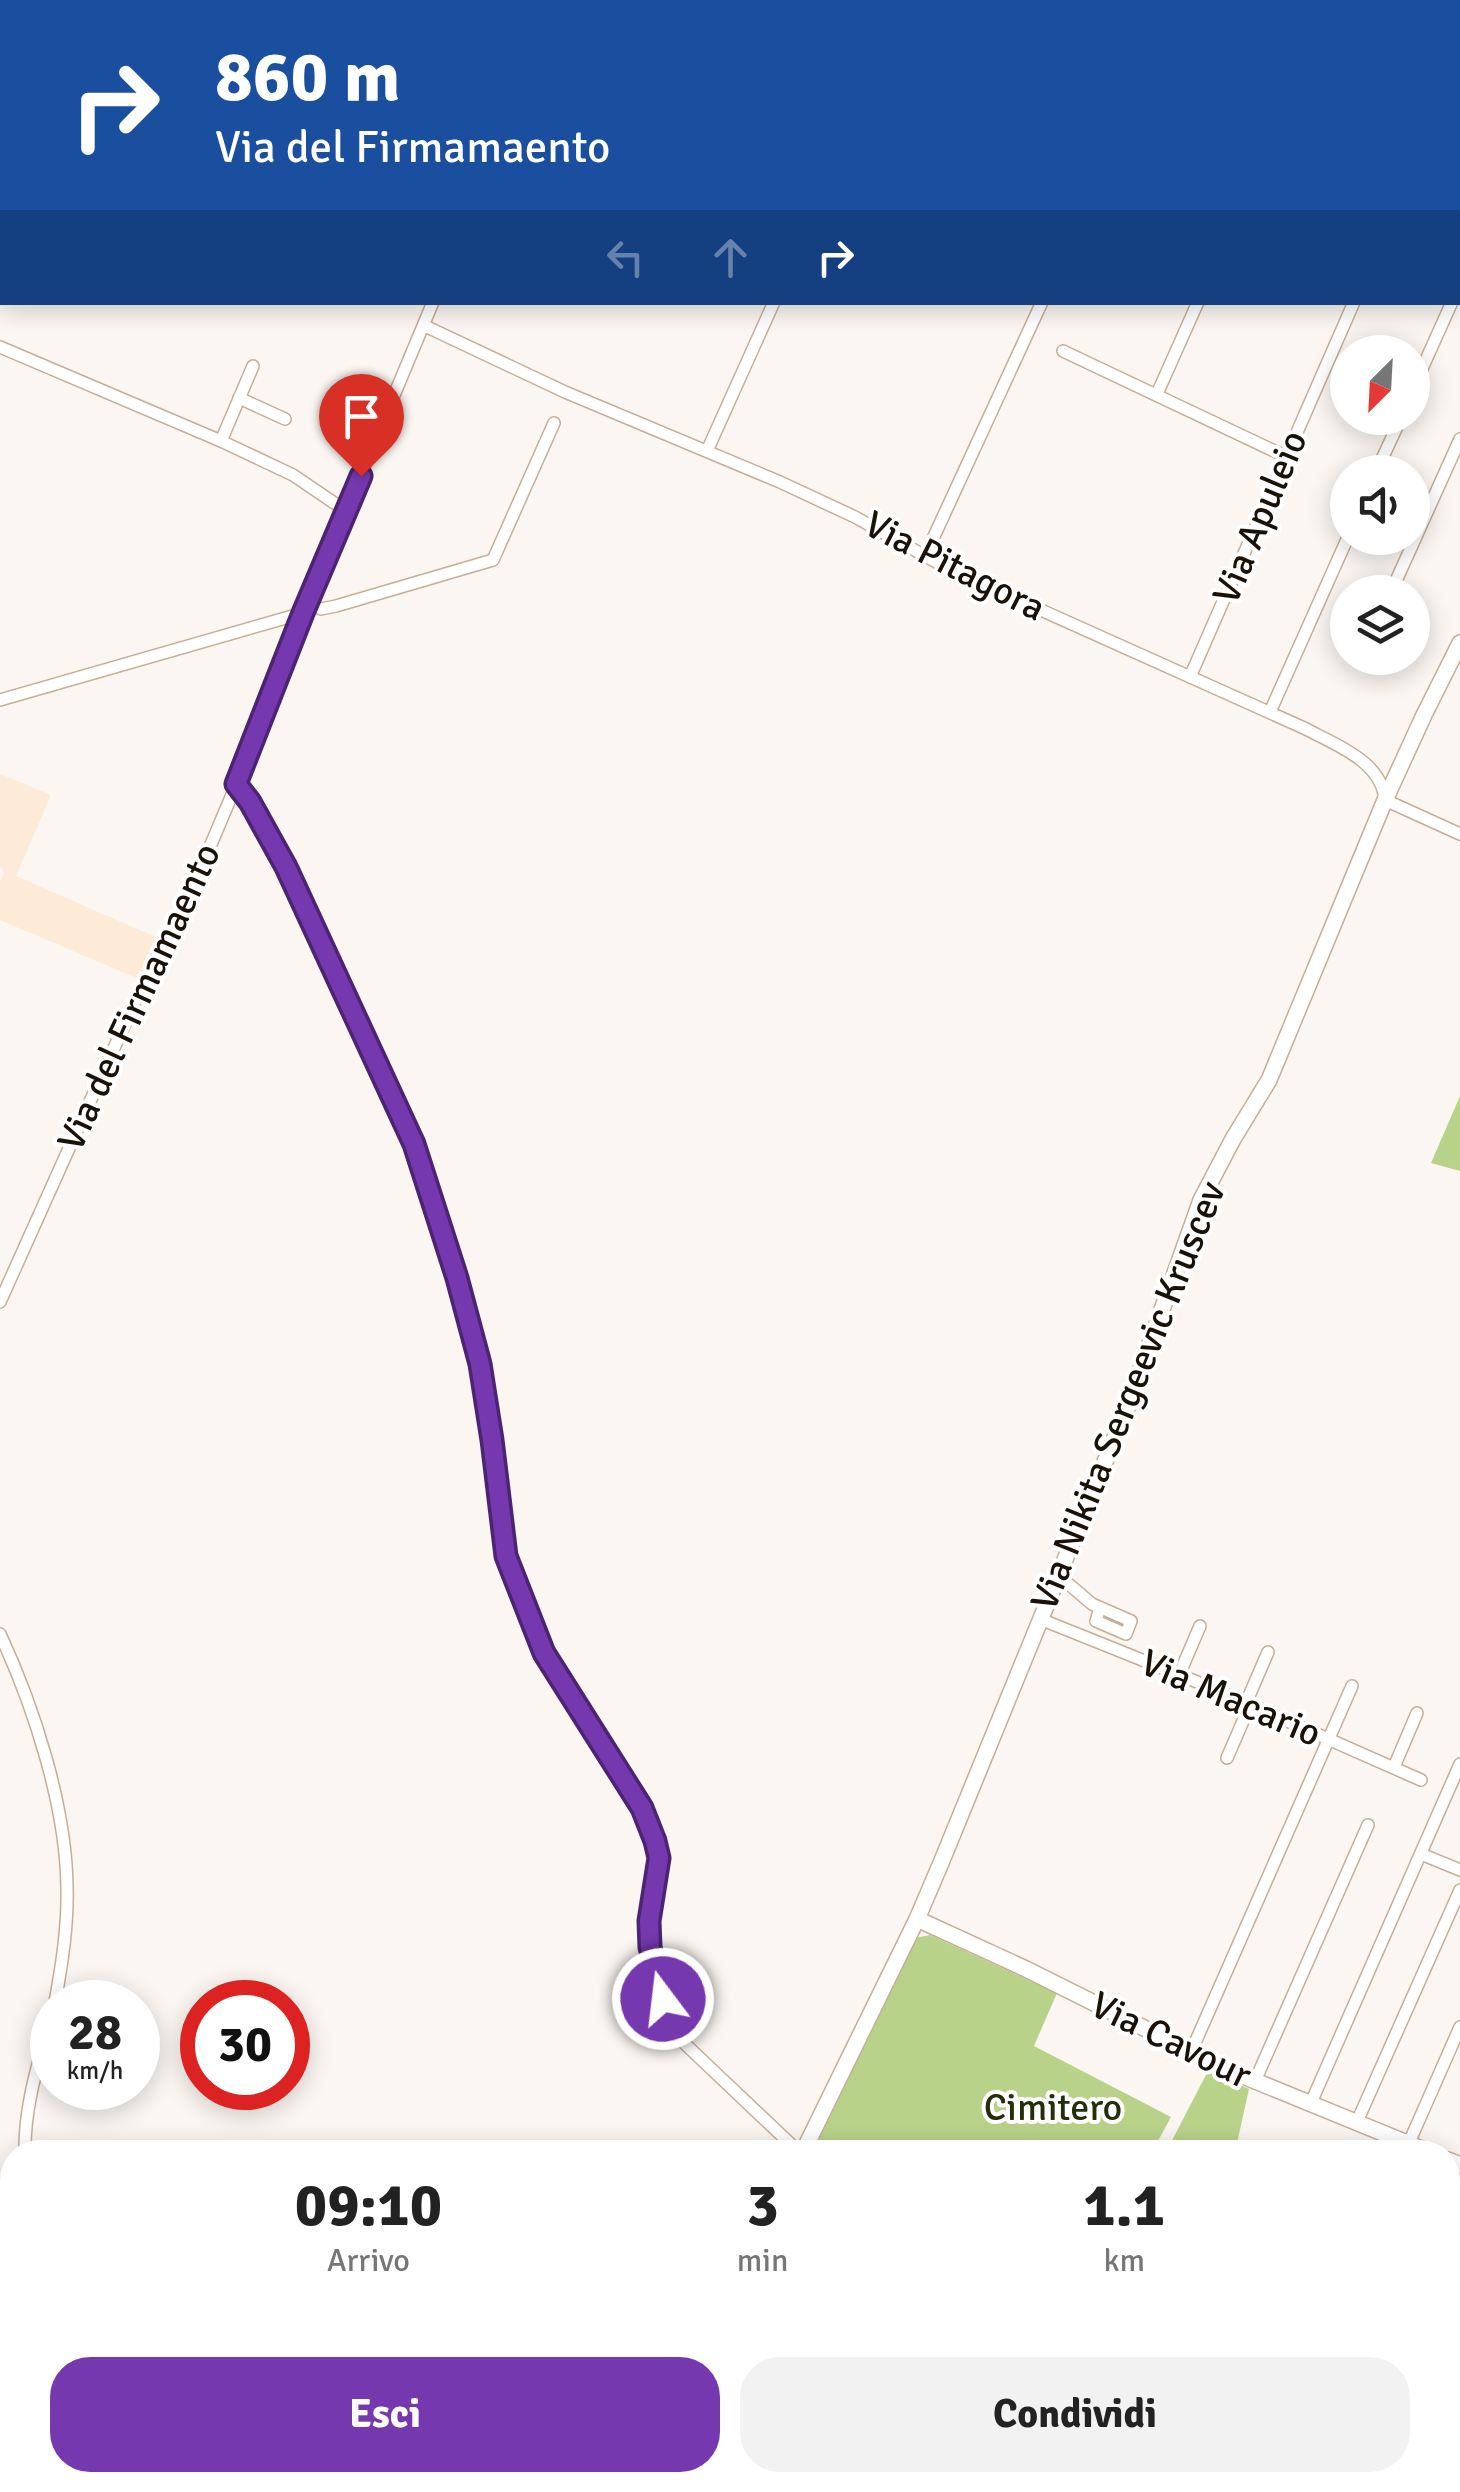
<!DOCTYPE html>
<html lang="it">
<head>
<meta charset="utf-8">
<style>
  body { margin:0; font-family:Signika,sans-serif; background:#f2f2f2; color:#222; height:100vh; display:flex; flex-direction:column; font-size:38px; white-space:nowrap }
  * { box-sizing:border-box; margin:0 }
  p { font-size:32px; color:#767676 }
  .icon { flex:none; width:55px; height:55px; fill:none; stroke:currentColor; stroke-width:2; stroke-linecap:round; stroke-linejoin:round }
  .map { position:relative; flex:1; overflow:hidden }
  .sheet { position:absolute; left:0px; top:2140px; width:1460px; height:352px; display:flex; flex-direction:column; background:#fff; border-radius:40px 40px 0 0; box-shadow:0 5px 25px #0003 }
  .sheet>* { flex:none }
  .guide { position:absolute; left:0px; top:0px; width:1460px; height:305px; box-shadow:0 5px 25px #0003; background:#1a4fa0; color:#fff; overflow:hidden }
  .needle { width:65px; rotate:204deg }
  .buttons { position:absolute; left:1330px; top:335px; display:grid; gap:20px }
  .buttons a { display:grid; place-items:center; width:100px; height:100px; border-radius:50%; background:#fff; box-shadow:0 5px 25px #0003; font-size:50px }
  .speed { position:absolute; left:30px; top:1980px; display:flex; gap:20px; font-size:50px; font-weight:700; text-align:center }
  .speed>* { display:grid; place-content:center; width:130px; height:130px; border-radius:50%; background:#fff; box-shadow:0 5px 25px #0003; line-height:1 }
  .speed small { font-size:25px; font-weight:400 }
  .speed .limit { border:15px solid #d22; background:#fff; color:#111 }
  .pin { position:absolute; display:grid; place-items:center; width:85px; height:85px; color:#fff; margin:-102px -42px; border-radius:50% 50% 50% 0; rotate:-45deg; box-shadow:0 0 10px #0007 }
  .pin .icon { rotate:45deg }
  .me { position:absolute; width:110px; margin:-55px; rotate:345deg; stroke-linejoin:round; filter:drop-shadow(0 0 8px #0008) }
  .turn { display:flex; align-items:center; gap:35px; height:210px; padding:0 50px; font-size:45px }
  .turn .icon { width:130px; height:130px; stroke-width:2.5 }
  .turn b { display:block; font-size:70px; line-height:85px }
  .lanes { display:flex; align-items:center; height:95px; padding:0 50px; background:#0003; justify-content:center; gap:50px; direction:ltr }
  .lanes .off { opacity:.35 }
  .eta { display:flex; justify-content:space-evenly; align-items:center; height:170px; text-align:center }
  .eta b { font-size:60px; font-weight:700; line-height:70px }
  .primary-button { display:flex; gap:20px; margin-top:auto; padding:20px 50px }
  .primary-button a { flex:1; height:115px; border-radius:40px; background:#7538ae; color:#fff; font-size:40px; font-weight:700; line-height:115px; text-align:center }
  .primary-button a+a { background:#f2f2f2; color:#222 }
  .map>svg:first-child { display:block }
</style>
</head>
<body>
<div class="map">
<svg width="1460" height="2492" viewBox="0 0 1460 2492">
  <rect width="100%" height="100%" fill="#fbf6f1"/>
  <!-- built -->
  <path fill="#fdebd8" d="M0 774 51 795 16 876 158 938 139 979 0 920V882L4 873 0 866Z"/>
  <!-- green -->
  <g fill="#b8d389">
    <path d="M1460 1096V1171L1431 1163Z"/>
    <path d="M930 1935 1057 1993 1034 2046 1171 2117 1152 2152H810L915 1938Z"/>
    <path d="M1208 2071 1249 2089 1235 2152H1166Z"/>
    <path d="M661 2480H818L812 2492H657Z"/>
    <path d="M895 2480H986L980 2492H918Z"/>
    <path d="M1000 2480H1110L1105 2492H993Z"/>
  </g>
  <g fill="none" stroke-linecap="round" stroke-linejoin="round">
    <!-- street casing -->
    <g stroke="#c6ae96" stroke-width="14">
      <g id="street">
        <path d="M55 0 60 2"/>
        <path d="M125 0 129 2"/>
        <path d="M275 0 279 2"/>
        <path d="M926 0 931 2"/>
        <path d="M1007 0 1012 2"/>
        <path d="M78 2 79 0"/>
        <path d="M142 2 143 0"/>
        <path d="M557 2 558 0"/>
        <path d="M841 2 842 0"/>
        <path d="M914 2 916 0"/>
        <path d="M1085 2 1086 0"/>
        <path d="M1169 2 1170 0"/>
        <path d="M1409 2 1410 0"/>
        <path d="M0 66 2 67"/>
        <path d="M0 136 2 132"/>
        <path d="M0 247 2 243"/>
        <path d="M1458 290 1460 284"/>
        <path d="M425 326 565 392 780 482 855 517 945 567 1304 728C1334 744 1382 761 1385 800L1460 834"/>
        <path d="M0 347 221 441 293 475 346 511"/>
        <path d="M1063 351 1287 457"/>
        <path d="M1412 391 1452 302"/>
        <path d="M1157 394 1198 302"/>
        <path d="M239 398 285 419"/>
        <path d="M221 441 253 366"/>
        <path d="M707 451 774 302"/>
        <path d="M1376 472 1401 418"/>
        <path d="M925 556 1042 302"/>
        <path d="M1391 592 1460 439"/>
        <path d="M308 603 321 609 336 606 493 560 554 423"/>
        <path d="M1190 677 1354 302"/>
        <path d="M0 700 303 613"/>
        <path d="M1270 712 1348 537"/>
        <path d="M236 784 250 803 285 867 413 1145 457 1278 479 1365 493 1440 505 1556 544 1653 643 1808 655 1841 659 1858 649 1921 650 1947 663 1999 672 2022 684 2043 799 2152"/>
        <path d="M0 1302 141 988 179 920 253 745 303 613 433 302"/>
        <path d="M1058 1575 1092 1604 1131 1621 1126 1634 1096 1621 1100 1608"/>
        <path d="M1040 1619 1217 1690 1421 1780"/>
        <path d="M0 1634C34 1707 66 1806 67 1887 68 1926 62 1964 55 2002"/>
        <path d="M1179 1675 1200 1626"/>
        <path d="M1246 1703 1268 1652"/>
        <path d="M1227 1758 1250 1705"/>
        <path d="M1394 1767 1417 1713"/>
        <path d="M1421 1854 1460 1870"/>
        <path d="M1191 2052 1352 1686"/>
        <path d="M1255 2081 1368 1825"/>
        <path d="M1310 2105 1460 1764"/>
        <path d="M1356 2124 1460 1890"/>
        <path d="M1408 2145 1460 2027"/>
        <path d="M25 2152C24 2105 40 2058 52 2012"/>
        <path d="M1448 2251 1460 2218"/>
        <path d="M1448 2344 1460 2311"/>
        <path d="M104 2480 110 2492"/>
      </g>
    </g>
    <!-- secondary casing -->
    <g stroke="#c6ae96" stroke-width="18">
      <g id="secondary">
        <path d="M1307 0 1309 2"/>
        <path d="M1458 163 1460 166"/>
        <path d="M917 1919 1026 1969 1226 2069 1429 2152"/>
        <path d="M803 2152 917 1919 941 1863 1127 1408 1201 1200 1233 1139 1269 1080 1385 800 1424 715 1460 643"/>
        <path d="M1448 2160 1460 2165"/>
        <path d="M651 2492 655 2480"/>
      </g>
    </g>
    <!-- street -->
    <use href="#street" stroke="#fff" stroke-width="11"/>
    <!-- secondary -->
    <use href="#secondary" stroke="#fff" stroke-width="15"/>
  </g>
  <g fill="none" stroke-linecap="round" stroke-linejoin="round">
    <!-- route casing -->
    <g stroke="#4c2471" stroke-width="25">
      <path id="route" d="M361 476 303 613 236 784 250 802 286 867 414 1144 457 1278 480 1364 492 1440 506 1556 544 1653 642 1808 655 1841 659 1858 649 1921 650 1947 663 1999"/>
    </g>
    <!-- route -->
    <use href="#route" stroke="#7538ae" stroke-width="18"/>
  </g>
  <g text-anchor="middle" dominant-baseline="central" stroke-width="8" stroke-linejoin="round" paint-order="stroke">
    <!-- street labels -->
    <g font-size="38" fill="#1a1209" stroke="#fff">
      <text transform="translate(1260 517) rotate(-67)">Via Apuleio</text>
      <text transform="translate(955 566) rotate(27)">Via Pitagora</text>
      <text transform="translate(139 997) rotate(-65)">Via del Firmamaento</text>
      <text transform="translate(1128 1396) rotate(-68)">Via Nikita Sergeevic Kruscev</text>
      <text transform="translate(1231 1698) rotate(23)">Via Macario</text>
      <text transform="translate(1171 2040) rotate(26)">Via Cavour</text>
    </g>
    <!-- park labels -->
    <g font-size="38" fill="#232e0b" stroke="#fff">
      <text x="1053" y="2107">Cimitero</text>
    </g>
  </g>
</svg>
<div class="buttons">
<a><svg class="needle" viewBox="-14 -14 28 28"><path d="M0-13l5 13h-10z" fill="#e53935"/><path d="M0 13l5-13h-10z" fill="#767676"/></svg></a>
<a><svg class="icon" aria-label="sound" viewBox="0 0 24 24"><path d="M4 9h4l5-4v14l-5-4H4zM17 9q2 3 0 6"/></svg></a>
<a><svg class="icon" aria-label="layers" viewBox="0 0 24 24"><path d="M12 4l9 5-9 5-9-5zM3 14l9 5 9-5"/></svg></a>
</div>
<div class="speed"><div>28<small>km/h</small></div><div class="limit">30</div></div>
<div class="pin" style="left:361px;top:476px;background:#d93025"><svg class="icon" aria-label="arrive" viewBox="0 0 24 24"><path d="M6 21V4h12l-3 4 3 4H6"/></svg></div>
<svg class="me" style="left:663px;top:1999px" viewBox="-20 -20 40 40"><circle r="17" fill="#7538ae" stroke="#fff" stroke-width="3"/><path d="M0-11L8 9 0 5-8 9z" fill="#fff"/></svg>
<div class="guide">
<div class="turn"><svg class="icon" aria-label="right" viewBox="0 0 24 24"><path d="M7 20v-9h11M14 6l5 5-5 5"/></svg><div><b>860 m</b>Via del Firmamaento</div></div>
<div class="lanes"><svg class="icon off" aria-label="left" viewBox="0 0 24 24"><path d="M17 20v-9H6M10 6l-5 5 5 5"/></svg><svg class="icon off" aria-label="ahead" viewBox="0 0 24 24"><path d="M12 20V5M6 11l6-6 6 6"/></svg><svg class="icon" aria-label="right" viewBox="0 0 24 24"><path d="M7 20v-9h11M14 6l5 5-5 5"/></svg></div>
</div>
<section class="sheet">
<div class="eta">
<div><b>09:10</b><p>Arrivo</p></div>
<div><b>3</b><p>min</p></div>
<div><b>1.1</b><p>km</p></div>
</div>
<div class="primary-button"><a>Esci</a><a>Condividi</a></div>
</section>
</div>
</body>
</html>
